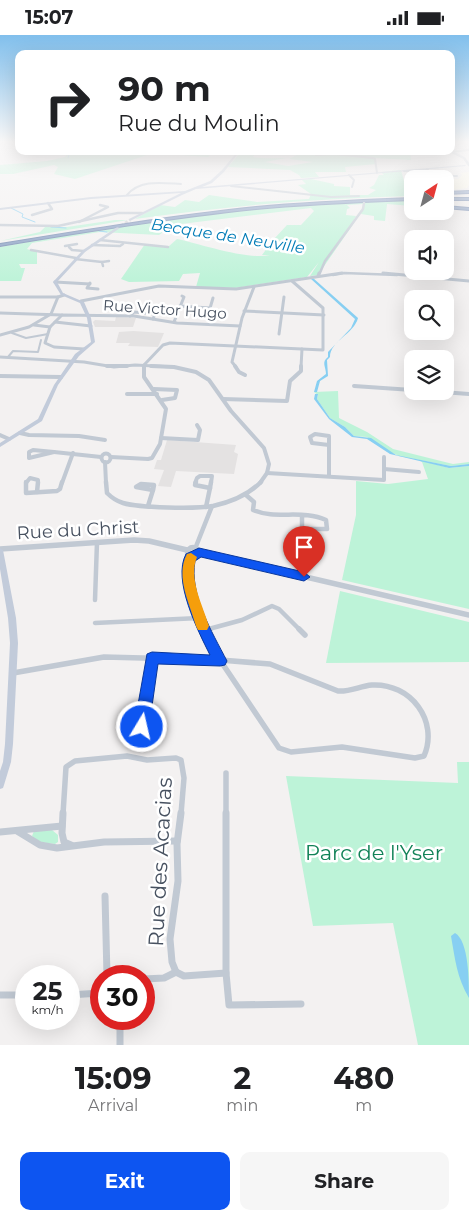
<!DOCTYPE html>
<html lang="en">
<head>
<meta charset="utf-8">
<style>
  body { margin:0; font-family:Montserrat,sans-serif; background:#f6f6f6; color:#202124; height:100vh; display:flex; flex-direction:column; font-size:19px; white-space:nowrap }
  * { box-sizing:border-box; margin:0 }
  p { font-size:16px; color:#757577 }
  .icon { flex:none; width:28px; height:28px; fill:none; stroke:currentColor; stroke-width:2; stroke-linecap:round; stroke-linejoin:round }
  .map { position:relative; height:1010px; overflow:hidden }
  .sheet { display:flex; flex-direction:column; background:#fff; flex:1 }
  .sheet>* { flex:none }
  .top-card { position:absolute; left:15px; top:15px; width:440px; height:105px; border-radius:10px; box-shadow:0 5px 20px #0002; background:#fff; color:#202124; overflow:hidden }
  .needle { width:32px; rotate:36deg }
  .fabs { position:absolute; left:404px; top:135px; display:grid; gap:10px }
  .fabs a { display:grid; place-items:center; width:50px; height:50px; border-radius:10px; background:#fff; box-shadow:0 5px 20px #0002; font-size:25px }
  .speed { position:absolute; left:15px; top:930px; display:flex; gap:10px; font-size:25px; font-weight:700; text-align:center }
  .speed>* { display:grid; place-content:center; width:65px; height:65px; border-radius:50%; background:#fff; box-shadow:0 5px 20px #0002; line-height:1 }
  .speed small { font-size:12px; font-weight:400 }
  .speed .limit { border:8px solid #d22; background:#fff; color:#111 }
  .pin { position:absolute; display:grid; place-items:center; width:42px; height:42px; color:#fff; margin:-51px -21px; border-radius:50% 50% 50% 0; rotate:-45deg; box-shadow:0 0 5px #0007 }
  .pin .icon { rotate:45deg }
  .me { position:absolute; width:55px; margin:-28px; rotate:9deg; stroke-linejoin:round; filter:drop-shadow(0 0 4px #0008) }
  .turn { display:flex; align-items:center; gap:18px; height:105px; padding:0 20px; font-size:22px }
  .turn .icon { width:65px; height:65px; stroke-width:2.5 }
  .turn b { display:block; font-size:35px; line-height:42px }
  .eta { display:flex; justify-content:space-evenly; align-items:center; height:85px; text-align:center }
  .eta b { font-size:30px; font-weight:700; line-height:35px }
  .button { display:flex; gap:10px; margin-top:auto; padding:10px 20px }
  .button a { flex:1; height:58px; border-radius:10px; background:#0d55f1; color:#fff; font-size:20px; font-weight:700; line-height:58px; text-align:center }
  .button a+a { background:#f6f6f6; color:#202124 }
  .status { display:flex; justify-content:space-between; align-items:center; height:35px; padding:0 25px; background:#fff; direction:ltr }
  .status svg { height:14px; fill:currentColor }
  .map>svg:first-child { display:block }
</style>
</head>
<body>
<div class="status"><b>15:07</b><svg viewBox="0 0 49 12"><path d="M0 12V9h3v3zM5 12V6h3v6zM10 12V3h3v9zM15 12V0h3v12zM26 1h20v11H26zM47 4h2v5h-2z"/></svg></div>
<div class="map">
<svg width="469" height="1010" viewBox="0 0 469 1010">
  <rect width="100%" height="100%" fill="#f3f1f1"/>
  <!-- commercial -->
  <path fill="#fdfaea" d="M469 137V150L467 153 445 156V144H458L462 140 460 138Z"/>
  <!-- education -->
  <g fill="#e4e2e2">
    <path d="M116 282 136 283 133 292H95L93 287 95 285 115 286Z"/>
    <path d="M133 296 164 298 158 312 128 311 130 308H116L119 297Z"/>
    <path d="M167 405 236 410 234 417 238 419 234 439 176 436 171 452 158 451 164 435 154 434 157 425H161Z"/>
  </g>
  <!-- green -->
  <g fill="#bdf3d8">
    <path d="M69 116H238L236 119 212 118 208 122 153 118 75 144 54 139 58 132 54 130 13 139H0V130L47 126 65 122Z"/>
    <path d="M290 116 400 118 410 116 411 125 376 123V129L345 132 346 137H315L319 142 301 143 299 140 290 135 228 132 239 119 254 120 253 122C265 124 274 123 286 123L265 127 288 131 313 127 289 124 301 118Z"/>
    <path d="M401 135 404 146H412V148L410 149 412 150V161C320 163 227 171 135 184L160 170 175 172 185 165 199 167 209 160 257 167 309 164 311 159 298 150 306 149 302 145 311 144 334 149V151L350 152V160H368L376 155 369 153 374 150 379 140H384L381 137Z"/>
    <path d="M412 165V171L387 169 385 186 374 185V181L361 179 364 169 347 170 350 173 347 174 346 180 356 181 352 188H354L320 237V240L310 241 319 227 307 242 235 253 196 252 200 238 183 239 179 246 129 247 121 244 145 209 168 212 177 204C201 209 246 225 270 220H262L274 204 287 190H301L314 176 311 173 173 190 159 200 100 197 32 208 27 214 37 217V229H19L21 233H25L21 246H0V212C45 204 90 196 135 189 227 175 322 167 412 165Z"/>
    <path d="M115 185H128L0 206 40 197 45 192H67Z"/>
    <path d="M338 356 339 383 367 397 393 414 453 429 469 427V429L451 431 399 421 388 416 367 402 354 401 345 392 330 383 317 364 318 360 314 357Z"/>
    <path d="M419 425 449 433 469 431V574L342 545 356 480V446L388 449 428 444 422 427Z"/>
    <path d="M340 556 469 587V627L326 628Z"/>
    <path d="M457 727H469V1010H418L393 888 313 891 286 741 458 748Z"/>
    <path d="M52 795 58 800V807L55 809 39 807 32 801 34 796Z"/>
  </g>
  <!-- water -->
  <g fill="#87cff2">
    <path d="M313 243 358 283C354 299 330 306 330 322L327 325 328 341 320 346 317 357H314L317 346 326 339C326 332 321 327 328 322V317L351 293 355 284 311 244Z"/>
    <path d="M315 359H318L317 364 330 383 345 392 354 401 371 403 396 420 451 431 469 429V431L449 433 390 419 367 404 352 402 329 384 314 364Z"/>
    <path d="M455 898C469 906 469 947 469 963 457 943 455 924 451 901Z"/>
  </g>
  <g fill="none" stroke-linecap="round" stroke-linejoin="round">
    <!-- stream -->
    <g stroke="#87cff2" stroke-width="1">
      <path d="M68 123 70 116"/>
      <path d="M11 173 23 179 22 182 35 187"/>
      <path d="M51 192 66 193"/>
      <path d="M99 196 107 197"/>
    </g>
    <!-- secondary-tunnel -->
    <path stroke="#d1d1d4" stroke-width="3" stroke-dasharray="3 2" stroke-linecap="butt" d="M121 191 130 185"/>
    <!-- motorway casing -->
    <g stroke="#7087ae" stroke-width="2">
      <g id="motorway">
        <path d="M469 156V158L445 159V157Z"/>
        <path d="M412 163V165C360 167 308 169 256 174 170 183 85 197 0 211V209C85 195 170 181 256 172 308 167 360 165 412 163Z"/>
        <rect x="445" y="163" width="24" height="2"/>
        <path d="M445 171 469 173V175L445 173Z"/>
      </g>
    </g>
    <!-- pedestrian -->
    <g stroke="#c1c9d3" stroke-width="2">
      <path d="M12 298 26 303 48 299"/>
      <path d="M8 322 13 316 38 317 41 305"/>
    </g>
    <!-- minor-far6 -->
    <g stroke="#c1c9d3" stroke-width="2">
      <path d="M451 117 469 115"/>
      <path d="M316 120 335 119 373 123 375 124 377 138"/>
      <path d="M404 136 428 135"/>
      <path d="M349 140 354 145 352 152"/>
      <path d="M432 141H457"/>
      <path d="M406 143 432 141 427 134"/>
      <path d="M231 151 331 162 359 161"/>
      <path d="M127 160C140 144 163 148 181 149"/>
    </g>
    <!-- minor-far5 -->
    <g stroke="#c1c9d3" stroke-width="2.5">
      <path d="M32 180 52 174 48 168"/>
      <path d="M79 187 108 172 100 170"/>
      <path d="M0 190 58 191 118 178H142"/>
      <path d="M100 205 168 212"/>
      <path d="M92 210 120 211 123 209"/>
      <path d="M65 211 77 209"/>
      <path d="M69 212 72 215 84 216"/>
      <path d="M31 215 76 223"/>
      <path d="M75 224 102 227"/>
      <path d="M103 231 102 227 109 226"/>
      <path d="M319 240 325 226 363 174 364 168"/>
      <path d="M333 240 344 238 397 240"/>
    </g>
    <!-- minor-far4 -->
    <g stroke="#c1c9d3" stroke-width="3">
      <path d="M383 238 469 246"/>
      <path d="M318 241 319 238"/>
      <path d="M55 247 90 249"/>
      <path d="M90 248 87 253 98 254"/>
      <path d="M0 262H58"/>
      <path d="M81 266 159 251 236 254 342 238"/>
      <path d="M180 271 210 273"/>
      <path d="M244 276 324 280"/>
      <path d="M0 278 62 280"/>
      <path d="M51 279 58 262 64 260"/>
      <path d="M208 280 213 263"/>
      <path d="M130 281 134 277 155 279 153 284"/>
      <path d="M55 287 50 292 45 308 54 312 84 314"/>
      <path d="M174 287 184 262 182 261"/>
      <path d="M34 290 50 292"/>
      <path d="M91 291 55 287 62 280 134 281 177 288 240 291"/>
      <path d="M279 299 284 262"/>
      <path d="M0 300 29 292 51 279"/>
      <path d="M0 322 84 327 114 332 135 330 174 332"/>
      <path d="M144 330 163 310 170 308 323 315V273L292 246"/>
      <path d="M144 332V330"/>
      <path d="M236 332 232 327 242 283 254 252"/>
      <path d="M301 332 302 314"/>
    </g>
    <!-- minor-far3 -->
    <g stroke="#c1c9d3" stroke-width="4">
      <path d="M107 331H127"/>
      <path d="M151 331 174 332 196 337 209 345 231 376 264 413 269 429 267 438 260 448"/>
      <path d="M235 331 239 337 245 340"/>
      <path d="M0 341 61 342"/>
      <path d="M354 351 412 355"/>
      <path d="M154 354 177 355 175 363 162 365"/>
      <path d="M429 356 469 359"/>
      <path d="M127 359H157"/>
      <path d="M223 364 287 366 290 346 301 336V331"/>
      <path d="M20 398 29 400 79 401 105 405"/>
      <path d="M315 399 329 401V410L312 408 310 402Z"/>
      <path d="M0 400 9 404"/>
      <path d="M161 403 198 405 200 395 197 390"/>
      <path d="M329 410V441"/>
      <path d="M33 415 54 417 29 423V417Z"/>
      <path d="M54 417 101 422"/>
      <circle cx="106" cy="423" r="4.5"/>
      <path d="M111 422 148 424 152 423 160 409 166 374 144 342V331"/>
      <path d="M105 427 106 448"/>
      <path d="M384 434 419 437"/>
      <path d="M267 438 384 445V422"/>
      <path d="M26 448 30 443 38 445V448"/>
      <path d="M62 448 73 418"/>
      <path d="M195 448 197 443 200 441H212L211 448"/>
    </g>
    <!-- minor-far2 -->
    <g stroke="#c1c9d3" stroke-width="4.5">
      <path d="M26 447V458L57 456 60 454 62 447"/>
      <path d="M106 447 107 458C112 463 116 466 123 468 140 473 195 474 213 471 231 467 248 460 261 447"/>
      <path d="M196 447 195 450 210 453"/>
      <path d="M141 449 154 450 153 455 136 452Z"/>
      <path d="M210 453 211 447"/>
      <path d="M37 457 38 447"/>
      <path d="M246 460 254 467 253 475C276 485 303 474 326 485L327 494H305L302 491V480"/>
      <path d="M148 471 153 455"/>
      <path d="M206 472 210 453"/>
      <path d="M195 514 212 471"/>
      <path d="M190 522C182 544 197 573 204 595"/>
      <path d="M95 565 97 507"/>
      <path d="M95 588 199 583"/>
      <path d="M205 595 242 585 272 571 279 574 300 595"/>
    </g>
    <!-- minor-far1 -->
    <g stroke="#c1c9d3" stroke-width="5.5">
      <path d="M204 594 220 625"/>
      <path d="M299 594 305 600"/>
      <path d="M204 595 210 594"/>
      <path d="M220 625 270 629 338 656C350 657 360 651 372 650 411 648 439 686 424 721L415 723 342 712 291 717 279 713Z"/>
      <path d="M13 638 104 622 220 625"/>
      <path d="M141 692 152 623"/>
      <path d="M226 738V779"/>
      <path d="M63 779 66 732 75 726 127 721 147 725 176 723 181 725 184 743 181 779"/>
    </g>
    <!-- minor -->
    <g stroke="#c1c9d3" stroke-width="7">
      <path d="M63 778 62 798 64 807 71 810"/>
      <path d="M226 778V938"/>
      <path d="M17 796 40 810 57 813 104 807 177 806"/>
      <path d="M0 797 62 791"/>
      <path d="M105 861 107 941"/>
      <path d="M176 937 172 927 170 904 178 846 177 809 181 778"/>
      <path d="M176 937 184 941 226 938 229 970 301 969"/>
      <path d="M144 944 164 943 176 937"/>
      <path d="M0 960H26"/>
      <path d="M69 960 101 958"/>
      <path d="M120 984V1010"/>
    </g>
    <!-- tertiary-far1 -->
    <path stroke="#c1c9d3" stroke-width="2.5" d="M450 116 464 123 469 130"/>
    <!-- tertiary -->
    <g stroke="#c1c9d3" stroke-width="5.5">
      <circle cx="193" cy="518" r="5.5"/>
      <path d="M0 514 134 505 149 506 187 515"/>
      <path d="M199 517 469 580"/>
    </g>
    <!-- secondary -->
    <g fill="#c2cbda" fill-rule="evenodd">
      <path d="M238 116H240L224 137 212 148 202 152 465 130 466 131 196 154 182 160 130 186 129 184 181 158 91 164 0 175V173L91 162 185 156 210 146 222 135Z"/>
      <path d="M117 192 120 193 85 217 57 247 63 258 84 267 91 283 95 307 79 321 58 350 42 386 0 412V408L38 384 54 350 75 319 91 307 87 283 80 268 61 260 53 247 83 215Z"/>
      <path d="M0 513 3 515 16 583 18 608 13 709 11 727 4 750 3 753 0 754V736L3 727 5 709 10 608 8 583 0 534Z"/>
    </g>
    <!-- primary -->
    <path fill="#afbcd1" fill-rule="evenodd" d="M1 107H4L0 110Z"/>
    <!-- motorway -->
    <use href="#motorway" fill="#859cc2" fill-rule="evenodd"/>
  </g>
  <!-- sky -->
  <linearGradient id="sky" x2="0" y2="1"><stop stop-color="#81bfec"/><stop offset="0.43" stop-color="#faf9f9"/><stop offset="1" stop-color="#faf9f9" stop-opacity="0"/></linearGradient>
  <rect width="469" height="248" fill="url(#sky)"/>
  <!-- route -->
  <path fill="#0d55f1" stroke="#08379d" d="M199 513 304 537 310 542 304 546 201 522 195 526C189 559 212 597 227 626L225 630 220 631 158 629 149 692 147 696 142 698 136 696 134 692 147 619 152 617 210 620C198 596 172 545 186 519Z"/>
  <!-- slow -->
  <path fill="#f59e0b" d="M191 518 197 522C188 543 203 571 209 591L207 595H198L196 591C190 569 175 541 187 519Z"/>
  <g text-anchor="middle" dominant-baseline="central" stroke-width="5" stroke-linejoin="round" paint-order="stroke">
    <!-- far-street labels -->
    <g font-size="15" fill="#475160" stroke="#fff">
      <text transform="translate(165 274) rotate(4)">Rue Victor Hugo</text>
    </g>
    <!-- far-water labels -->
    <g font-size="16" font-style="italic" fill="#027cb7" stroke="#fff">
      <text transform="translate(228 201) rotate(9)">Becque de Neuville</text>
    </g>
    <!-- street labels -->
    <g font-size="18" fill="#475160" stroke="#fff">
      <text transform="translate(78 495) rotate(-3)">Rue du Christ</text>
    </g>
    <!-- near-park labels -->
    <g font-size="21" fill="#118257" stroke="#fff">
      <text x="374" y="817">Parc de l'Yser</text>
    </g>
    <!-- near-street labels -->
    <g font-size="21" fill="#475160" stroke="#fff">
      <text transform="translate(160 827) rotate(-87)">Rue des Acacias</text>
    </g>
  </g>
</svg>
<div class="fabs">
<a><svg class="needle" viewBox="-14 -14 28 28"><path d="M0-13l5 13h-10z" fill="#e53935"/><path d="M0 13l5-13h-10z" fill="#757577"/></svg></a>
<a><svg class="icon" aria-label="sound" viewBox="0 0 24 24"><path d="M4 9h4l5-4v14l-5-4H4zM17 9q2 3 0 6"/></svg></a>
<a><svg class="icon" aria-label="search" viewBox="0 0 24 24"><circle cx="10" cy="10" r="6"/><path d="M15 15l6 6"/></svg></a>
<a><svg class="icon" aria-label="layers" viewBox="0 0 24 24"><path d="M12 4l9 5-9 5-9-5zM3 14l9 5 9-5"/></svg></a>
</div>
<div class="speed"><div>25<small>km/h</small></div><div class="limit">30</div></div>
<div class="pin" style="left:304px;top:542px;background:#d93025"><svg class="icon" aria-label="arrive" viewBox="0 0 24 24"><path d="M6 21V4h12l-3 4 3 4H6"/></svg></div>
<svg class="me" style="left:142px;top:692px" viewBox="-20 -20 40 40"><circle r="17" fill="#0d55f1" stroke="#fff" stroke-width="3"/><path d="M0-11L8 9 0 5-8 9z" fill="#fff"/></svg>
<div class="top-card">
<div class="turn"><svg class="icon" aria-label="right" viewBox="0 0 24 24"><path d="M7 20v-9h11M14 6l5 5-5 5"/></svg><div><b>90 m</b>Rue du Moulin</div></div>
</div>
</div>
<section class="sheet">
<div class="eta">
<div><b>15:09</b><p>Arrival</p></div>
<div><b>2</b><p>min</p></div>
<div><b>480</b><p>m</p></div>
</div>
<div class="button"><a>Exit</a><a>Share</a></div>
</section>
</body>
</html>
